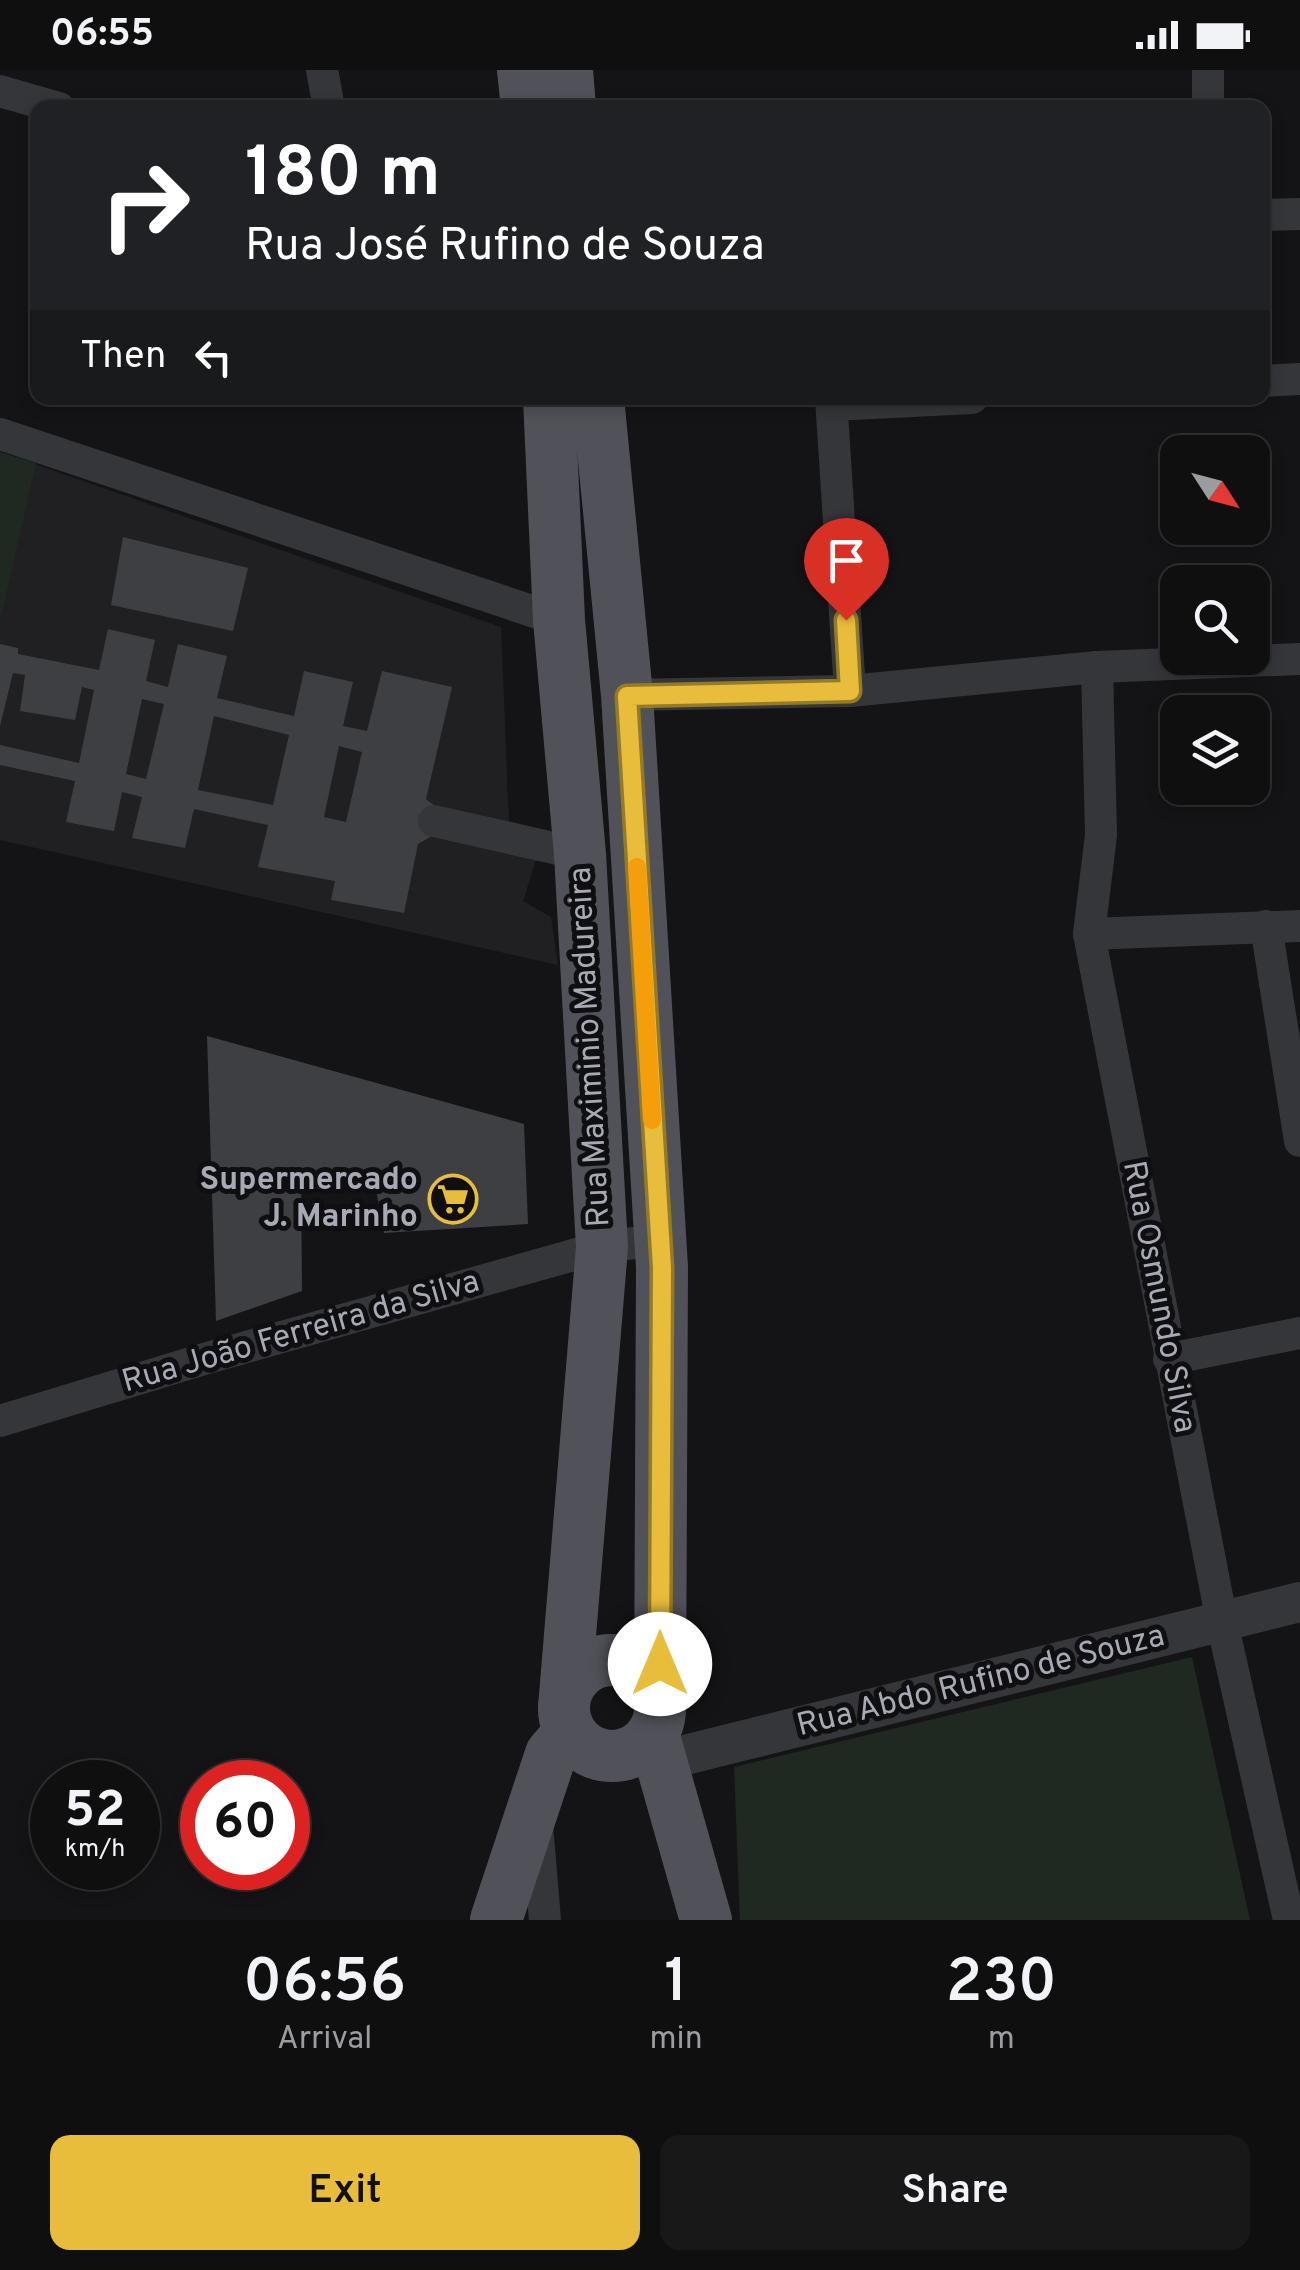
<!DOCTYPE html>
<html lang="en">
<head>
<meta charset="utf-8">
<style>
  body { margin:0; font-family:Overpass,sans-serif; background:#181819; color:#f1f3f6; height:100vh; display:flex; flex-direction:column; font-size:38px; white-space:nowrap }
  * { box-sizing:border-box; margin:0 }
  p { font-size:32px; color:#9b9c9f }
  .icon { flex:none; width:55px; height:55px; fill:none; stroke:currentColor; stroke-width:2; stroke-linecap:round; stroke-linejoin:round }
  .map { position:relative; height:1850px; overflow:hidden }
  .details { display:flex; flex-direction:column; background:#0f0f10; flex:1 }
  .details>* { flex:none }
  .hud { position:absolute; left:30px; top:30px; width:1240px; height:305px; border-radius:20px; box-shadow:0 5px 15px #0003,0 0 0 2px #2f2f30; background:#202124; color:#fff; overflow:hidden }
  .needle { width:65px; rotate:126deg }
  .controls { position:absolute; left:1160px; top:365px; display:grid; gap:20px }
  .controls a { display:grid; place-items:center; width:110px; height:110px; border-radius:20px; background:#0f0f10; box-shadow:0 5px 15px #0003,0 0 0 2px #2f2f30; font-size:50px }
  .speed { position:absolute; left:30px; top:1690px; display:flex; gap:20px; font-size:50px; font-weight:700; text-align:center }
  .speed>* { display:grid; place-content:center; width:130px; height:130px; border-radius:50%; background:#0f0f10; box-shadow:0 5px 15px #0003,0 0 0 2px #2f2f30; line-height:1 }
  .speed small { font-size:25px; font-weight:400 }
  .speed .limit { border:15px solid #d22; background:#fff; color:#111 }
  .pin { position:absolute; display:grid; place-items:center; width:85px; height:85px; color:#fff; margin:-102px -42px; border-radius:50% 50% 50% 0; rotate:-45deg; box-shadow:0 0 10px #0007 }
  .pin .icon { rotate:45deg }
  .me { position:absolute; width:110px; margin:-55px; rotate:0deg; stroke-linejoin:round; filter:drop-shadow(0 0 8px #0008) }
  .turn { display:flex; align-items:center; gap:35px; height:210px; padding:0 50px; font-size:45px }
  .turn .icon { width:130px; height:130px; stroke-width:2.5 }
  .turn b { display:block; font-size:70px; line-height:85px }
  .then { display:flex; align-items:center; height:95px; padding:0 50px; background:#0003; gap:20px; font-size:38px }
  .eta { display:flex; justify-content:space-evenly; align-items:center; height:170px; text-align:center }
  .eta b { font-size:60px; font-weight:600; line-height:70px }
  .action { display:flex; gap:20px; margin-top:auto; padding:20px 50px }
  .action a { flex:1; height:115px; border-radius:20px; background:#e7bd3b; color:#111; font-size:40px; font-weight:600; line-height:115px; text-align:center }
  .action a+a { background:#181819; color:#f1f3f6 }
  .status { display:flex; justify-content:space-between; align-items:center; height:70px; padding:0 50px; background:#0f0f10; direction:ltr }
  .status svg { height:28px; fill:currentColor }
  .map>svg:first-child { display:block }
</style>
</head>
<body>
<div class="status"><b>06:55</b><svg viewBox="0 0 49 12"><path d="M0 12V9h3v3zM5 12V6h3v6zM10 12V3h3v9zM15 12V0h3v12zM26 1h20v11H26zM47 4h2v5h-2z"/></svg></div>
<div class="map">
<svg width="1300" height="1850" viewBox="0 0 1300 1850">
  <rect width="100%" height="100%" fill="#141416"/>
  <!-- built -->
  <path fill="#202023" d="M0 382 501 557 509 753 545 762 523 831 551 847 558 895 0 770Z"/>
  <!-- green -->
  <g fill="#202822">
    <path d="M0 382 36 393 0 551Z"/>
    <path d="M1192 1587 1250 1850H740L734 1697Z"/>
  </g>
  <!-- building -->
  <g fill="#3e3f43" fill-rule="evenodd">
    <path d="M123 467 248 498 233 561 111 535Z"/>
    <path d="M108 559 155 570 146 611 168 617 178 574 227 586 217 628 294 646 304 601 353 612 343 656 367 661 382 601 452 617 426 729 436 737 432 766 418 774 404 843 331 830 335 811 258 797 268 755 194 739 185 778 132 768 142 727 122 722 114 761 66 752 75 711 0 695V675L79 693 94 620 82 617 75 650 20 641 25 605 13 603 0 656V574L18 578V584L99 600ZM142 629 164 634 146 709 126 704ZM214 646 289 665 273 735 198 720ZM339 676 362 682 346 752 324 747Z"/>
    <path d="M207 966 524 1054 528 1154 384 1163 373 1103H301L302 1221 216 1251Z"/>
  </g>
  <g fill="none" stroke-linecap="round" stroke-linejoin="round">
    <!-- minor -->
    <g stroke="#35363a" stroke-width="32">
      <path d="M322 0 329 38"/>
      <path d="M1208 0V38"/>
      <path d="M0 21 59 38"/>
      <path d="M1262 145 1300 144"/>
      <path d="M1262 311 1300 309"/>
      <path d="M831 328 850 621"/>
      <path d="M832 335 972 328"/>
      <path d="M0 364 559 550"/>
      <path d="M1097 597 1101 765 1089 864 1222 1552 1289 1850"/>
      <path d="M627 625 850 621 1097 597 1300 589"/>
      <path d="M434 751 580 784"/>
      <path d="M1266 856 1300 1071"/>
      <path d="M1089 864 1300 856"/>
      <path d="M1169 1289 1300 1263"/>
      <path d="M0 1351 204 1289 602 1177 659 1170"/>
      <path d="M537 1755 545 1850"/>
    </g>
    <!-- tertiary -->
    <path stroke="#35363a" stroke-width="40" d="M661 1691 1300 1532"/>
    <!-- primary -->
    <g stroke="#515259" stroke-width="52">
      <path d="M523 0 527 38"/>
      <path d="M567 0 570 38"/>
      <path d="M549 328 559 550 580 784 602 1177 565 1626"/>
      <path d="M598 328 627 625 662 1197 660 1634"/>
      <circle cx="612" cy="1638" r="48"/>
      <path d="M653 1663 706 1850"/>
      <path d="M496 1850 551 1684 569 1663"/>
    </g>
  </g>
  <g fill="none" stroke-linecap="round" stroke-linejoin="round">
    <!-- route casing -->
    <g stroke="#967b26" stroke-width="25">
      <path id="route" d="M660 1594 662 1198 627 626 850 621 846 550"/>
    </g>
    <!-- route -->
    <use href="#route" stroke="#e7bd3b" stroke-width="18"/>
    <!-- slow -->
    <path stroke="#f59e0b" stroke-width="18" d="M637 797 652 1050"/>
  </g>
  <!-- icons -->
  <defs>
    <g id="supermarket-ring" transform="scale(2.5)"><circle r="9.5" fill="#0f0f11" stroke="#e7bd3b" stroke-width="1.5"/><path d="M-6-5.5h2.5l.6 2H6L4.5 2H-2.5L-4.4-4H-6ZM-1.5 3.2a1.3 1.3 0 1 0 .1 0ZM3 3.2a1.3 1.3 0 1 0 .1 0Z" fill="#e7bd3b"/></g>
  </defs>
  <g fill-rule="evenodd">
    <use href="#supermarket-ring" x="453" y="1129"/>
  </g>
  <g text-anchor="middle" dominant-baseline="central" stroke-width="10" stroke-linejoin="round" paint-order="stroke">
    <!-- street labels -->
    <g font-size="32" fill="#a7aab5" stroke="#0f0f11">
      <text transform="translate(591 977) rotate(-93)">Rua Maximinio Madureira</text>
      <text transform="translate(1158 1227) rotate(79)">Rua Osmundo Silva</text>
      <text transform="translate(301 1263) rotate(-16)">Rua João Ferreira da Silva</text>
      <text transform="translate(981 1612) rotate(-14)">Rua Abdo Rufino de Souza</text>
    </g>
    <!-- poi labels -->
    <g font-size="32" font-weight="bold" fill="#a7aab5" stroke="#0f0f11" text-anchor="end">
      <text x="418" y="1111">Supermercado<tspan x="418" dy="37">J. Marinho</tspan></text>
    </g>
  </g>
</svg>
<div class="controls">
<a><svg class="needle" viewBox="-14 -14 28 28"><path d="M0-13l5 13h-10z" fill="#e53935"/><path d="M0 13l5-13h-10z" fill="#9b9c9f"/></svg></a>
<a><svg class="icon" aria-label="search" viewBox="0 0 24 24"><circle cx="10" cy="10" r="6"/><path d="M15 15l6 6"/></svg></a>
<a><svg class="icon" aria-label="layers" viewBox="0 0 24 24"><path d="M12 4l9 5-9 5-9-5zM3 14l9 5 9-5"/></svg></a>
</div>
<div class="speed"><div>52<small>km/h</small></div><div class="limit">60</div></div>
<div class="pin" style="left:846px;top:550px;background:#d93025"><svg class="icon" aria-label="arrive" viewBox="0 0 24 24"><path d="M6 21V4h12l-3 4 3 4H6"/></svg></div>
<svg class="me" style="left:660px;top:1594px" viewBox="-20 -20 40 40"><circle r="19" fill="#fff"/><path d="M0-13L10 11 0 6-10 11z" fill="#e7bd3b"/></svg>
<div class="hud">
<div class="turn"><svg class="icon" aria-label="right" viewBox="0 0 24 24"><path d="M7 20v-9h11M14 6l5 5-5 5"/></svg><div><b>180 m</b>Rua José Rufino de Souza</div></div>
<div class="then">Then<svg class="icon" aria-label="left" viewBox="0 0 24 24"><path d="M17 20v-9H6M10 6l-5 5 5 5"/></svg></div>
</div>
</div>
<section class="details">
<div class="eta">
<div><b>06:56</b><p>Arrival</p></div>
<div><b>1</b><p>min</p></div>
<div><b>230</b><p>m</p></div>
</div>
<div class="action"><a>Exit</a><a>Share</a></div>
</section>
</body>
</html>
